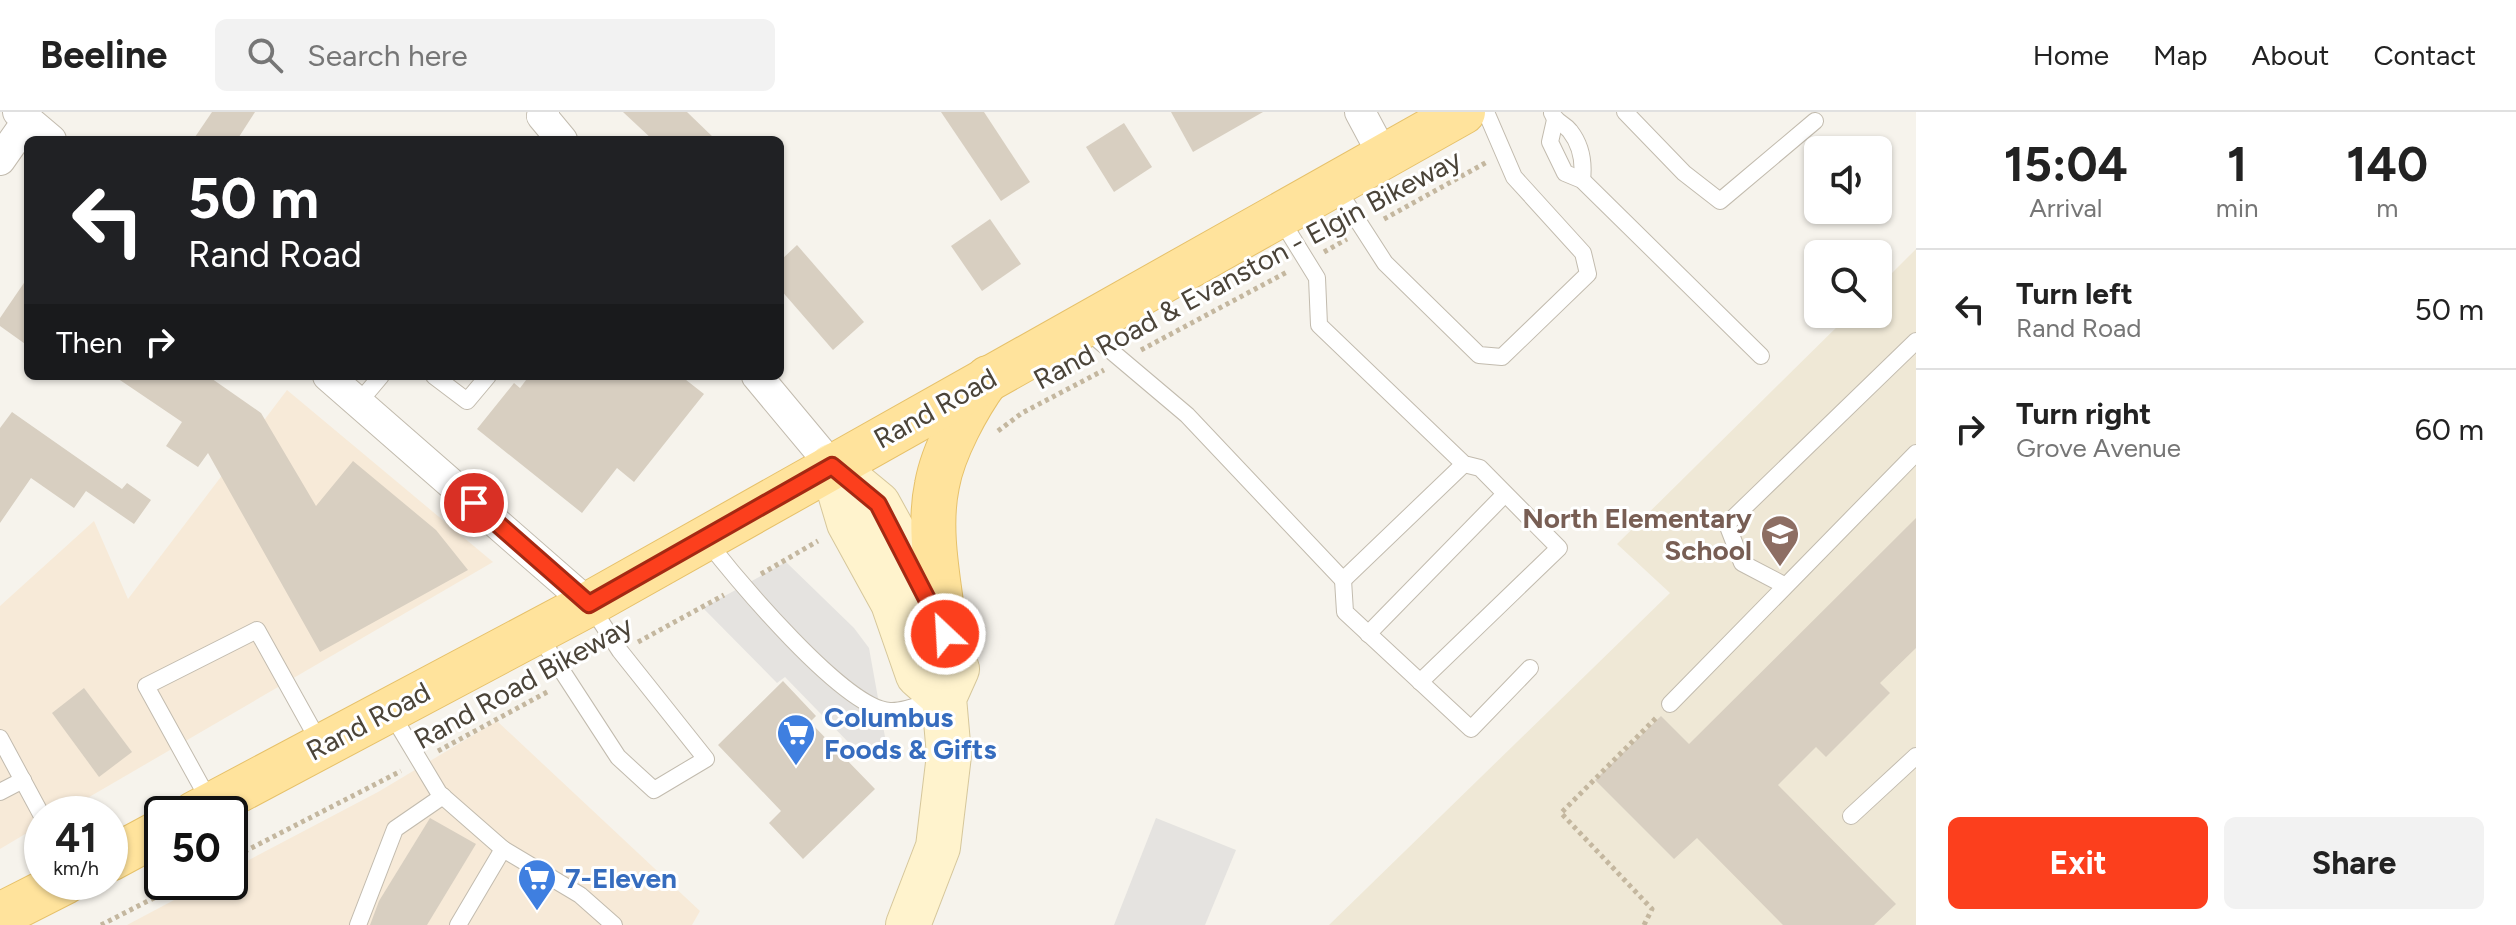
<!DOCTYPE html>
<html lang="en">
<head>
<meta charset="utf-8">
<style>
  body { margin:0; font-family:Figtree,sans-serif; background:#f2f2f2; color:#222; height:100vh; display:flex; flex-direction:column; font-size:30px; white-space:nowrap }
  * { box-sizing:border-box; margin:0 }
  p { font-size:26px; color:#767676 }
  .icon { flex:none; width:44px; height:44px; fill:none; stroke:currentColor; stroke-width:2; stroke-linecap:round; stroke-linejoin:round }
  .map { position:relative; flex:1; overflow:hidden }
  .drawer { display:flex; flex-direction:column; background:#fff; width:600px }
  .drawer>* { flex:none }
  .guide { position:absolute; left:24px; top:24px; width:760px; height:244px; border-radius:12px; box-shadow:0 2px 6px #0004; background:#202124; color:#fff; overflow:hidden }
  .controls { position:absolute; left:1804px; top:24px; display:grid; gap:16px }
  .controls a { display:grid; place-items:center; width:88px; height:88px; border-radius:12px; background:#fff; box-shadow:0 2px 6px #0004; font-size:40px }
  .speed { position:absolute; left:24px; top:684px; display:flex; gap:16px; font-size:40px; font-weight:700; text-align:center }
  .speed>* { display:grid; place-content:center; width:104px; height:104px; border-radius:50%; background:#fff; box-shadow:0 2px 6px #0004; line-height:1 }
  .speed small { font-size:20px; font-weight:400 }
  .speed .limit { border:4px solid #111; border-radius:12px; background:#fff; color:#111 }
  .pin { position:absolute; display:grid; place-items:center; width:68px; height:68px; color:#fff; margin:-34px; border:4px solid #fff; border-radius:50%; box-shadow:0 2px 8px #0007 }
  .me { position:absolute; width:88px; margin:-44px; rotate:335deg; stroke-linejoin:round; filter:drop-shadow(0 0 6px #0008) }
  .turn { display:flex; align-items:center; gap:28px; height:168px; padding:0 32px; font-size:36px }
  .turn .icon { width:104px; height:104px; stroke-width:2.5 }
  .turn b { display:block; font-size:56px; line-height:68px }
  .then { display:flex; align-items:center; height:76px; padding:0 32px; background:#0003; gap:16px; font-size:30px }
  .eta { display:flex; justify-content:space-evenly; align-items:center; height:136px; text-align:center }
  .eta b { font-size:48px; font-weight:700; line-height:56px }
  .action { display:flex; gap:16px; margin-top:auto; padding:16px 32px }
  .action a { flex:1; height:92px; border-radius:12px; background:#fc3f1d; color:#fff; font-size:32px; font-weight:700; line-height:92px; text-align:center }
  .action a+a { background:#f2f2f2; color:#222 }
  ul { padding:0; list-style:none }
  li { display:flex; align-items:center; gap:24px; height:120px; padding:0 32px; border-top:2px solid #e0e0e0 }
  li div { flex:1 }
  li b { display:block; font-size:30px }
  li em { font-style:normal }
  header { display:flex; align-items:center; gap:48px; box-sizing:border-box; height:112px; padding:0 40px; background:#fff; border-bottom:2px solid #e0e0e0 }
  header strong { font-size:38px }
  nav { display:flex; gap:44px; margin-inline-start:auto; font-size:28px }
  .search { width:560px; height:72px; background:#f2f2f2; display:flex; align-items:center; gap:20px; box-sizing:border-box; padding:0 28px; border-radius:12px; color:#767676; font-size:30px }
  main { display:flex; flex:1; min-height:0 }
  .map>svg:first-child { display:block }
</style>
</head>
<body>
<header>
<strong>Beeline</strong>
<div class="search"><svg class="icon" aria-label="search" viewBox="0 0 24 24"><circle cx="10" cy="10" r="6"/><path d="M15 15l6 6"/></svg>Search here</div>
<nav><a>Home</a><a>Map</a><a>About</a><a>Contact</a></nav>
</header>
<main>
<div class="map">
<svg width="1916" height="813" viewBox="0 0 1916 813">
  <rect width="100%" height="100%" fill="#f6f3ec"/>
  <!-- commercial -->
  <g fill="#f7ead8">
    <path d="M287 278 493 450 60 702H42V712L0 737V494L94 409 128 487Z"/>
    <path d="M497 609 700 799 692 813H127L208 770H230V758L378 680Z"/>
  </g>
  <!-- education -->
  <path fill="#efe8d6" d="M1916 137V813H1329L1670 481 1617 432 1850 202H1878V175Z"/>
  <!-- parking -->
  <g fill="#e5e3e0">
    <path d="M786 450 854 516 869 536 887 636 850 632 785 565 777 571 703 496Z"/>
    <path d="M1156 706 1236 738 1205 813H1114Z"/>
  </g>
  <!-- building -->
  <g fill="#d8cfc1">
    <path d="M212 0H255L237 28H193Z"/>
    <path d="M623 0H687L716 28H653Z"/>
    <path d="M941 0H984L1030 70 1001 89Z"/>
    <path d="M1171 0H1263L1193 40Z"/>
    <path d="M1124 11 1152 55 1114 80 1086 35Z"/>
    <path d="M990 107 1021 152 982 179 951 134Z"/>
    <path d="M797 133 864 210 833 238 780 177V149Z"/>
    <path d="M28 165V234L0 214V206Z"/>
    <path d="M114 264H208L261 301 316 394 353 349 436 418 468 458 320 540 208 341 198 355 166 334 182 310Z"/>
    <path d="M529 264H681L704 282 634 370 617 356 582 401 477 317 514 271 520 276Z"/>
    <path d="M12 300 122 377 127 371 151 388 134 412 86 379 74 396 31 366 0 411V316Z"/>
    <path d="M1916 406V536L1880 571 1890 581 1826 645 1816 635 1778 673 1896 792 1874 813H1783L1697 726 1674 747 1595 668 1661 604 1689 632Z"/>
    <path d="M783 569 816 604 810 610 875 677 803 747 769 711 781 699 718 633Z"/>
    <path d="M84 576 132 640 99 665 52 601Z"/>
    <path d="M430 706 476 732 427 813H370L379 789Z"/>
  </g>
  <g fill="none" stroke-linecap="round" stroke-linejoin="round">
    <!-- lane casing -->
    <g stroke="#c2bbae" stroke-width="18">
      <g id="lane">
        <path d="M1625 0 1684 61 1720 89 1815 9"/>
        <path d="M1552 1C1556 11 1564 11 1570 19 1581 33 1584 51 1582 68"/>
        <path d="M1555 8 1550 30 1565 61 1582 68 1761 244"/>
        <path d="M1336 75 1385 151 1479 243 1502 245 1588 162 1583 141 1514 65 1486 0"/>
        <path d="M1280 106 1317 166 1319 213 1464 352 1480 356 1559 436 1420 570"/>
        <path d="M1084 216 1187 303 1343 468 1464 352"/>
        <path d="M434 264 467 289 488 264"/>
        <path d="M359 290 381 264"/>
        <path d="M706 428C735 465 844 597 890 599 904 600 925 591 938 587"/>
        <path d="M1343 468 1345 500 1471 617 1530 556"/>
        <path d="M1784 473 1742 451 1727 412 1916 229"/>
        <path d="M538 522 618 645 654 678 706 647 620 539 590 493"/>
        <path d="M1368 522 1505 382"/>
        <path d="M1670 592 1916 341"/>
        <path d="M391 601 439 681 503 737"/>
        <path d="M0 626 42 704"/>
        <path d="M0 680 23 668"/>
        <path d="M210 690 146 574 257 518 321 633"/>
        <path d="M1851 704 1916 644"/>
        <path d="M358 813 395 717 443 684"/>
        <path d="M458 813 503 737 580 783 614 813"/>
      </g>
    </g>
    <!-- street casing -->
    <g stroke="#c2bbae" stroke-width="32">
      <g id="street">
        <path d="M18 0 51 28"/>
        <path d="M544 0 542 4 562 28"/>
        <path d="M1360 0 1383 43"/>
        <path d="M0 48 28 8"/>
        <path d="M328 264 589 492"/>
        <path d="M757 264 832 354"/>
      </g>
    </g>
    <!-- secondary casing -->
    <g stroke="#d6c79b" stroke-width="46">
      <g id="secondary">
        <path d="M832 354 878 392 919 466 957 557 944 586 949 643 938 735 908 813"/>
        <path d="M832 354 849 411 893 491 918 563 944 586"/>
      </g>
    </g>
    <!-- primary casing -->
    <g stroke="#e6c16a" stroke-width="46">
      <g id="primary">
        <path d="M945 522C940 474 927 421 937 373 943 339 968 293 988 266"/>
        <path d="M194 702 589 492 1463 0"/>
        <path d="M110 747 162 719"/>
        <path d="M0 803 65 770"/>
      </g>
    </g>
    <!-- path -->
    <g stroke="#c4b79f" stroke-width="5" stroke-dasharray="4 4" stroke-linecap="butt">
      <path d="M1384 107 1487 50"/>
      <path d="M1324 140 1347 127"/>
      <path d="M1141 238 1287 160"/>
      <path d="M998 319 1022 301 1104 258"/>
      <path d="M761 462 818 429"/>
      <path d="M638 530 724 483"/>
      <path d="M438 639 549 579"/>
      <path d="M230 747 401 659"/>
      <path d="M101 813 185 770"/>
      <path d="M1644 813 1652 797 1561 701 1657 605"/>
    </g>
    <!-- lane -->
    <use href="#lane" stroke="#fff" stroke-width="16"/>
    <!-- street -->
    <use href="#street" stroke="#fff" stroke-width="30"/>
    <!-- secondary -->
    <use href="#secondary" stroke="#fff3cd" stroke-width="44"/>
    <!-- primary -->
    <use href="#primary" stroke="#ffe39c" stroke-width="44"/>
  </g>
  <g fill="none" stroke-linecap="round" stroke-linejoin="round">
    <!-- route casing -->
    <g stroke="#a42913" stroke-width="20">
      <path id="route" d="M474 391 589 492 832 354 878 392 945 522"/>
    </g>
    <!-- route -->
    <use href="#route" stroke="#fc3f1d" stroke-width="14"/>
  </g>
  <!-- icons -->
  <defs>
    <g id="school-pin" transform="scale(2)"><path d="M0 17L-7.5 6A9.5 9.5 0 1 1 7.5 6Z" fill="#8d6e63" stroke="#fff"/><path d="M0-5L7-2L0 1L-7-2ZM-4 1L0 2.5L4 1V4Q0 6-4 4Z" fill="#fff"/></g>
    <g id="supermarket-pin" transform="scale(2)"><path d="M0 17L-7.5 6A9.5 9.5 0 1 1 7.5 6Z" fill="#3f7fe0" stroke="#fff"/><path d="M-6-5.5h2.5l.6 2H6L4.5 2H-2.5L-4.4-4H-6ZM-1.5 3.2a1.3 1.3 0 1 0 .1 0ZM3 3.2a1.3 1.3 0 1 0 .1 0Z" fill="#fff"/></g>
  </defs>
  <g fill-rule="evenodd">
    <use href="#school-pin" x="1780" y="422"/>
    <use href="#supermarket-pin" x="796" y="621"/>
    <use href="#supermarket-pin" x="537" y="766"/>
  </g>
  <g text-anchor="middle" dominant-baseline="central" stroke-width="6" stroke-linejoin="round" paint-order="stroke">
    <!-- street labels -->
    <g font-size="28" fill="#4b4439" stroke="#fff">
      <text transform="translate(1247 157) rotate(-28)">Rand Road &amp; Evanston - Elgin Bikeway</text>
      <text transform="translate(935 296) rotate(-29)">Rand Road</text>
      <text transform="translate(523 570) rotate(-29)">Rand Road Bikeway</text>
      <text transform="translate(368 609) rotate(-28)">Rand Road</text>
    </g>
    <!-- education labels -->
    <g font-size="28" font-weight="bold" fill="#785e54" stroke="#fff" text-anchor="end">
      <text x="1752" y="406">North Elementary<tspan x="1752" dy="32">School</tspan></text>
    </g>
    <!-- shop labels -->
    <g font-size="28" font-weight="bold" fill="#366cbe" stroke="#fff" text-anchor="start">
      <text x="824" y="605">Columbus<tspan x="824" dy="32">Foods &amp; Gifts</tspan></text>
      <text x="565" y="766">7-Eleven</text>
    </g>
  </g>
</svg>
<div class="controls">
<a><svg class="icon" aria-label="sound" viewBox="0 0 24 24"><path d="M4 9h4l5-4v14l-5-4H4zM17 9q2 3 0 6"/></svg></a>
<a><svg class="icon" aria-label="search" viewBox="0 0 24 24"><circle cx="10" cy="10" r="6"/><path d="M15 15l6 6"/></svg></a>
</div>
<div class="speed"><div>41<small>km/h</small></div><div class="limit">50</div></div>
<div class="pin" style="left:474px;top:391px;background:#d93025"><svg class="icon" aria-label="arrive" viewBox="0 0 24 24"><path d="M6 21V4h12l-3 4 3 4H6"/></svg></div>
<svg class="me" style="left:945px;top:522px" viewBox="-20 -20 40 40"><circle r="17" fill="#fc3f1d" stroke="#fff" stroke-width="3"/><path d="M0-11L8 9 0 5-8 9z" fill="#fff"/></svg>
<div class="guide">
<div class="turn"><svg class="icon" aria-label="left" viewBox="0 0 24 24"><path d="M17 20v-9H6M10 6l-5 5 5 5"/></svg><div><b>50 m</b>Rand Road</div></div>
<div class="then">Then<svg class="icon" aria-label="right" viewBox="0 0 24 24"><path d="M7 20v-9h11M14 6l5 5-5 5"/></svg></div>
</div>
</div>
<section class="drawer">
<div class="eta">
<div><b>15:04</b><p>Arrival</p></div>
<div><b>1</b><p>min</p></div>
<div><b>140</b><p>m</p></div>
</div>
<ul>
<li><svg class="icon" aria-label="left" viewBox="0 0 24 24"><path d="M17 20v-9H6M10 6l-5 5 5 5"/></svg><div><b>Turn left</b><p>Rand Road</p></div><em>50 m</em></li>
<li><svg class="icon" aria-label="right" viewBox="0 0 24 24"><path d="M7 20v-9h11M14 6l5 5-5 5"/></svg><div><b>Turn right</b><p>Grove Avenue</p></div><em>60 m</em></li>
</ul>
<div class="action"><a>Exit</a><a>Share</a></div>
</section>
</main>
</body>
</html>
